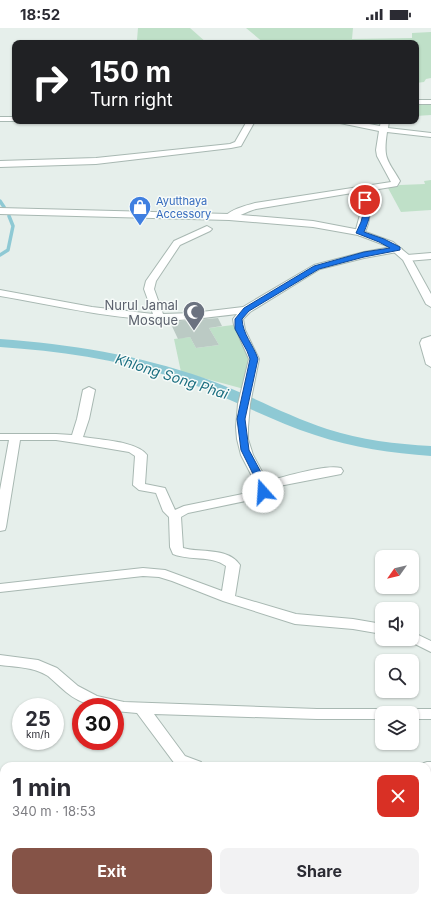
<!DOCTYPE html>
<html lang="en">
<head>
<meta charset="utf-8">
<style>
  body { margin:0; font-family:Inter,sans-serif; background:#f2f2f3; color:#2b2b33; height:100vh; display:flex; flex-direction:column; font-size:15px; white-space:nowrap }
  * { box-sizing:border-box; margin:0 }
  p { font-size:13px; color:#7c7c81 }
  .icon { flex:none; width:22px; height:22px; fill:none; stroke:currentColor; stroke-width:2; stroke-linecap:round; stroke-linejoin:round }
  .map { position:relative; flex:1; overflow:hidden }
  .details { position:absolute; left:0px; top:734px; width:431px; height:140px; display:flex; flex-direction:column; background:#fff; border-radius:12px 12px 0 0; box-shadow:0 1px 3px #0004 }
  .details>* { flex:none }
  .banner { position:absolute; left:12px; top:12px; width:407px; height:84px; border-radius:8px; box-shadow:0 1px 3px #0004; background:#202124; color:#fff; overflow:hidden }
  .needle { width:26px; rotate:236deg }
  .controls { position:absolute; left:375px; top:522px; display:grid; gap:8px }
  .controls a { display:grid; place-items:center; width:44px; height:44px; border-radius:8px; background:#fff; box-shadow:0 1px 3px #0004; font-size:20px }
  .speed { position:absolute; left:12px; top:670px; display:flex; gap:8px; font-size:20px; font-weight:700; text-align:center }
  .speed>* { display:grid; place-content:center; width:52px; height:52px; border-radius:50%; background:#fff; box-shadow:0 1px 3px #0004; line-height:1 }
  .speed small { font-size:10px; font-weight:400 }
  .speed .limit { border:6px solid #d22; background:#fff; color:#111 }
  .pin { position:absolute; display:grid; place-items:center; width:34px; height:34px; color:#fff; margin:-17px; border:2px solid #fff; border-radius:50%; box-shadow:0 1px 4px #0007 }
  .me { position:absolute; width:44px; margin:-22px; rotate:341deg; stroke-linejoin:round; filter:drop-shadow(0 0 3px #0008) }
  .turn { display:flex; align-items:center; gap:14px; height:84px; padding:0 12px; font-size:18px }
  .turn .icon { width:52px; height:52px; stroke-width:2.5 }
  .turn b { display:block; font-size:28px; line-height:34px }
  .round { display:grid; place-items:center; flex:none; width:42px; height:42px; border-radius:8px; background:#f2f2f3 }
  .headline { display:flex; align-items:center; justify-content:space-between; height:68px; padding:0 12px }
  h1 { font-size:24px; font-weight:700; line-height:30px }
  .cta { display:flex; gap:8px; margin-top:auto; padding:8px 12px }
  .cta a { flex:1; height:46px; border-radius:8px; background:#855347; color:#fff; font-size:16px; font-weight:700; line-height:46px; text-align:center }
  .cta a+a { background:#f2f2f3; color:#2b2b33 }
  .status { display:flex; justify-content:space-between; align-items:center; height:28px; padding:0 20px; background:#fff; direction:ltr }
  .status svg { height:11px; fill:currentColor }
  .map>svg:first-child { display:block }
</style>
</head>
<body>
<div class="status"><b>18:52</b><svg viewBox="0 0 49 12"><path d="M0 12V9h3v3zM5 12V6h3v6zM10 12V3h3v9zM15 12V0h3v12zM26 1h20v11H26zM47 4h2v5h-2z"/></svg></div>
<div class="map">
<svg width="431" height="874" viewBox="0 0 431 874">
  <rect width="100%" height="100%" fill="#e6efeb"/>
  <!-- green -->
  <g fill="#bfe0c8">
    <path d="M138 0H190L207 15H139L137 12Z"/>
    <path d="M246 0H353L352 11 412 10V5L431 4V50L426 51 424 54 416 55V15H264Z"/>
    <path d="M416 76H431V87L416 88Z"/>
    <path d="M431 152V182L401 184 388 160 400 157 425 156 424 153Z"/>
    <path d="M233 297 248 322 251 331 244 361 181 344 174 311 190 309 196 320 219 317 209 300Z"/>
  </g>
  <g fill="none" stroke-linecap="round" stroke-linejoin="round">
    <!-- stream -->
    <g stroke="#8ec9d4" stroke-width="3.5">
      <path d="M0 173 4 179"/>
      <path d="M0 227 8 222 13 198 9 188"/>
    </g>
    <!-- canal -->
    <path fill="#8ec9d4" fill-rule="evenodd" d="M0 311C70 316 138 327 204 350 246 365 285 387 327 401 361 412 396 416 431 418V428C392 425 353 420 315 407 266 391 221 365 172 349 117 331 58 323 0 319Z"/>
  </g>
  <!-- building -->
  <path fill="#bbcac4" d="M218 290 222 298 209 300 219 317 196 320 190 309 178 311 170 294Z"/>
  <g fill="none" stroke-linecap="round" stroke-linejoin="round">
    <!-- minor casing -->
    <g stroke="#a8b8b2" stroke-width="2">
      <g id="minor">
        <rect x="416" y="72" width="15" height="4"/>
        <path d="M0 89H15V93H16H0Z"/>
        <path d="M247 93H255L241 118 231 120 96 136 0 139V133L96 130 230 116 235 114Z"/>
        <path d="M336 93H353L380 98 381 93H389L388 100 431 105V109L387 104C383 131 387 131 400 153L397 158 367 163C371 178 372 193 363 207L360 208 355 205 361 183 358 164 256 181C248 183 232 192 226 191L224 189C232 181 244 178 255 175L391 154 377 128 376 122 379 103 340 95Z"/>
        <path d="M207 198 212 201 210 203 180 217 156 253 154 261 163 286 193 285 243 279 314 237 364 224 397 218 402 221 397 224 364 230 320 241 250 284 243 291 245 302 259 331 250 376 248 399V411L253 427 267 453C285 449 325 436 341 440L343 443 341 446 269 460V464L265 469 188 485 181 489 183 520C200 525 228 519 240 537L235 568 296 586 353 591 382 596V606L353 601 295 596 223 573 172 553 159 549 143 548 0 564V556L143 540 165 542 222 563 226 538C211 527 190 533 173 526L170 519 169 489 163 483 156 465 139 462 133 457 135 428 129 424 76 415 56 412H20L6 499 5 502 0 503V462L9 412H0V406H56L72 407 77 391 83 362 89 359 95 362 89 391 83 409C100 412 137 413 147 427L145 456 165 460 175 482 184 478 257 463 255 454 241 427 237 411 236 399 238 376 249 331 234 297 233 291 237 286C211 289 186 293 161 292 106 290 53 277 0 268V262L92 279 153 286 144 261 146 253 174 213Z"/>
        <path d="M431 225V231L407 233 402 230 407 227Z"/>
        <path d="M431 308V339L426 336 420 315 422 311Z"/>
        <path d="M412 604 431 613V624L407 612 406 611H412Z"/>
        <path d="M0 627 38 632 57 640 78 658 97 668 124 674 317 681H382L387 682 389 685H382V691H317L154 686 185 728 201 734 203 738H179L175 736 137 685 115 683V679C96 679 82 677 66 664 60 659 54 653 48 648 34 639 16 639 0 637Z"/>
        <path d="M412 681H431V691H412V685H405L407 682Z"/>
        <path d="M427 734H431V746H427V738H420L421 736Z"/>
      </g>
    </g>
    <!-- tertiary casing -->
    <g stroke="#a8b8b2" stroke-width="2">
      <path id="tertiary" d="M0 180 229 186 313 193 360 202 393 214 410 228 431 266V279L426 276 403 232 387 218 358 207 313 199 229 192 0 186Z"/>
    </g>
    <!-- minor -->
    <use href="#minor" fill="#fff" fill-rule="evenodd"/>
    <!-- tertiary -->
    <use href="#tertiary" fill="#fff" fill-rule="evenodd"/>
  </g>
  <!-- route -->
  <path fill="#1a73e8" stroke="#114b97" d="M362 170H367C373 182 369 192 364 204L384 211 400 219V222L364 229 319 241 249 283 242 291C243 307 253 316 258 331L245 391 249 422 263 448 268 464 263 467 260 466 254 448 241 422 237 391 250 331 247 323 235 301V291L244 280 314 238 364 224 390 220 379 214 356 205 361 194 364 182Z"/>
  <!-- icons -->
  <defs>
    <g id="shop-pin" transform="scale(1.15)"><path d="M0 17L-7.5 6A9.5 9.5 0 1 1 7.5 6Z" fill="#3f7fe0" stroke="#f7fbf9"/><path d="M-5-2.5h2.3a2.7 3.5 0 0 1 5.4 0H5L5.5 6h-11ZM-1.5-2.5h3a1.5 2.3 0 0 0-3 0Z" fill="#fff"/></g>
    <g id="mosque-pin" transform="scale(1.15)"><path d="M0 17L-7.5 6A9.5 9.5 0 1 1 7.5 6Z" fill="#6b7280" stroke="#f7fbf9"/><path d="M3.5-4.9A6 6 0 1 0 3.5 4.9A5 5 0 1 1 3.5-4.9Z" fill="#fff"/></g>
  </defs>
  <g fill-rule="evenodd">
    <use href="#shop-pin" x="140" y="179"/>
    <use href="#mosque-pin" x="194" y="284"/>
  </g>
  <g text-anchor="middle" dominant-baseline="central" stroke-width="3" stroke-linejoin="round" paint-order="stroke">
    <!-- far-shop labels -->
    <g font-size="11" fill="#366cbe" stroke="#f7fbf9" text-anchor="start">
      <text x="156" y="173">Ayutthaya<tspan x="156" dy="13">Accessory</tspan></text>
    </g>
    <!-- worship labels -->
    <g font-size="13" fill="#5b616d" stroke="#f7fbf9" text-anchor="end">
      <text x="178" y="277">Nurul Jamal<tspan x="178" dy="15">Mosque</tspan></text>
    </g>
    <!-- water labels -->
    <g font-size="14" font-style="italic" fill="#1c6f80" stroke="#f7fbf9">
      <text transform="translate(172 348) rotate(18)">Khlong Song Phai</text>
    </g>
  </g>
</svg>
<div class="controls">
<a><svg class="needle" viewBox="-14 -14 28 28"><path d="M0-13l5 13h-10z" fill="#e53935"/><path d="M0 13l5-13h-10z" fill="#7c7c81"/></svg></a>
<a><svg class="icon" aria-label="sound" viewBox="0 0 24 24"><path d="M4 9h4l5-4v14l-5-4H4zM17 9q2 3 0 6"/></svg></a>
<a><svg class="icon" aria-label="search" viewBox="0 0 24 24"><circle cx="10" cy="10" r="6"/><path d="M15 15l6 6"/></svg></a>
<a><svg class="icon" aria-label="layers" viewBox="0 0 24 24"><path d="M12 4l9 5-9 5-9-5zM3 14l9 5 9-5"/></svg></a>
</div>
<div class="speed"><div>25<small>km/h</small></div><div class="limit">30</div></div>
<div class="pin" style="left:365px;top:172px;background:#d93025"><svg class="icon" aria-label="arrive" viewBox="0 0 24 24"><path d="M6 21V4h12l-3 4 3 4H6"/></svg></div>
<svg class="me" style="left:263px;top:464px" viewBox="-20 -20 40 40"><circle r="19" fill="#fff"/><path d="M0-13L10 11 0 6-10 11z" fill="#1a73e8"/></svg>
<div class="banner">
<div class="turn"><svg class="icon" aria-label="right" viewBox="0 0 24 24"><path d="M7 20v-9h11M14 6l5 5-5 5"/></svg><div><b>150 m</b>Turn right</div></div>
</div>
<section class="details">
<div class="headline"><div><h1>1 min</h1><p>340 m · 18:53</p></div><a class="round" style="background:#d93025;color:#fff"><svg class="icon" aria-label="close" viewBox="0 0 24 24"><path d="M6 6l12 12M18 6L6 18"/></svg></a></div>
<div class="cta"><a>Exit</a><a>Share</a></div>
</section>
</div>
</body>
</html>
